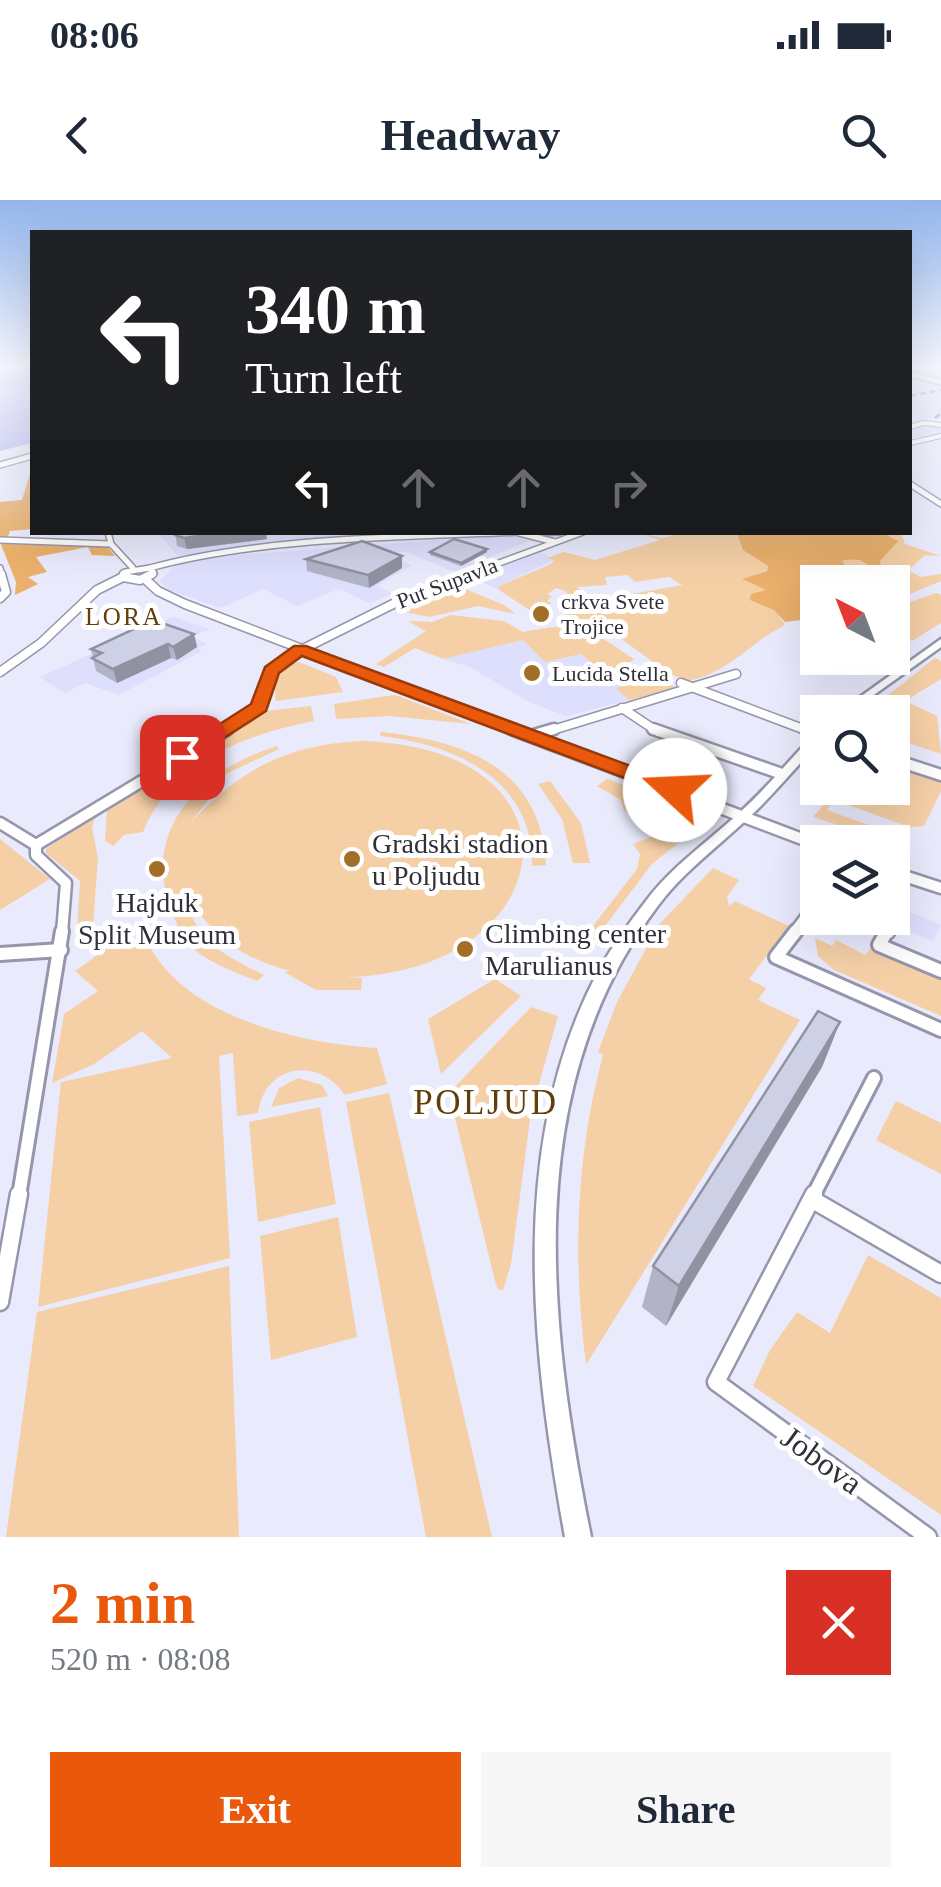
<!DOCTYPE html>
<html lang="en">
<head>
<meta charset="utf-8">
<style>
  body { margin:0; font-family:"Times New Roman",serif; background:#f6f6f7; color:#1f2937; height:100vh; display:flex; flex-direction:column; font-size:38px; white-space:nowrap }
  * { box-sizing:border-box; margin:0 }
  p { font-size:32px; color:#747a83 }
  .icon { flex:none; width:55px; height:55px; fill:none; stroke:currentColor; stroke-width:2; stroke-linecap:round; stroke-linejoin:round }
  .map { position:relative; height:1337px; overflow:hidden }
  .details { display:flex; flex-direction:column; background:#fff; flex:1 }
  .details>* { flex:none }
  .banner { position:absolute; left:30px; top:30px; width:882px; height:305px; border-radius:0px; box-shadow:0 10px 40px #0002; background:#202124; color:#fff; overflow:hidden }
  .needle { width:65px; rotate:318deg }
  .buttons { position:absolute; left:800px; top:365px; display:grid; gap:20px }
  .buttons a { display:grid; place-items:center; width:110px; height:110px; border-radius:0px; background:#fff; box-shadow:0 10px 40px #0002; font-size:50px }
  .pin { position:absolute; display:grid; place-items:center; width:85px; height:85px; color:#fff; margin:-42px; border-radius:20px; box-shadow:0 5px 15px #0006 }
  .me { position:absolute; width:110px; margin:-55px; rotate:290deg; stroke-linejoin:round; filter:drop-shadow(0 0 8px #0008) }
  .turn { display:flex; align-items:center; gap:35px; height:210px; padding:0 50px; font-size:45px }
  .turn .icon { width:130px; height:130px; stroke-width:2.5 }
  .turn b { display:block; font-size:70px; line-height:85px }
  .lanes { display:flex; align-items:center; height:95px; padding:0 50px; background:#0003; justify-content:center; gap:50px; direction:ltr }
  .lanes .off { opacity:.35 }
  .round { display:grid; place-items:center; flex:none; width:105px; height:105px; border-radius:0px; background:#f6f6f7 }
  .overview { display:flex; align-items:center; justify-content:space-between; height:170px; padding:0 50px }
  h1 { font-size:60px; font-weight:700; line-height:75px; color:#ea580c }
  .cta { display:flex; gap:20px; margin-top:auto; padding:20px 50px }
  .cta a { flex:1; height:115px; border-radius:0px; background:#ea580c; color:#fff; font-size:40px; font-weight:700; line-height:115px; text-align:center }
  .cta a+a { background:#f6f6f7; color:#1f2937 }
  .status { display:flex; justify-content:space-between; align-items:center; height:70px; padding:0 50px; background:#fff; direction:ltr }
  .status svg { height:28px; fill:currentColor }
  header { display:flex; justify-content:space-between; align-items:center; height:130px; padding:0 50px; background:#fff; font-size:45px; font-weight:700 }
  .map>svg:first-child { display:block }
</style>
</head>
<body>
<div class="status"><b>08:06</b><svg viewBox="0 0 49 12"><path d="M0 12V9h3v3zM5 12V6h3v6zM10 12V3h3v9zM15 12V0h3v12zM26 1h20v11H26zM47 4h2v5h-2z"/></svg></div>
<header><svg class="icon" aria-label="back" viewBox="0 0 24 24"><path d="M15 5l-7 7 7 7"/></svg>Headway<svg class="icon" aria-label="search" viewBox="0 0 24 24"><circle cx="10" cy="10" r="6"/><path d="M15 15l6 6"/></svg></header>
<div class="map">
<svg width="941" height="1337" viewBox="0 0 941 1337">
  <rect width="100%" height="100%" fill="#e9eafc"/>
  <!-- built -->
  <g fill="#dddffd">
    <path d="M910 177 941 184V219L929 217 928 221 941 224V232L910 239Z"/>
    <path d="M158 333H404L178 356Z"/>
    <path d="M507 335 529 341 454 372 405 351 384 356 412 365 378 385 392 394 370 403 339 389 297 406 263 389 221 408 171 391 159 381 177 364 209 357Z"/>
    <path d="M541 352 554 360 499 386V390L472 377Z"/>
    <path d="M173 417 211 429 191 436 207 444 198 448 202 451 119 495 85 483 65 493 40 477Z"/>
    <path d="M523 440 545 462 581 454 600 471 613 469 630 485 617 489 629 500 566 516 529 502 470 467 443 459Z"/>
    <path d="M893 705 941 725 933 741 876 718H892Z"/>
  </g>
  <!-- green -->
  <g fill="#f5d0a7">
    <path d="M639 333 662 338 682 333H737L744 350 768 366 767 370 744 380 767 390 764 393 785 425C751 442 726 475 687 481L670 474 599 423 563 416 594 396 605 394 610 398 682 385 669 377 635 382 628 375 605 377 607 385 577 387 583 393 578 399 563 396 568 392 556 388 547 394 552 396 547 401 552 403 531 411 499 390V386L551 364 554 360 547 358 564 352 595 360 660 340Z"/>
    <path d="M883 333H901L905 344 941 356 925 355 908 370 920 377 941 374V381L893 401 892 382H856L841 361 853 359 881 365 879 361 897 341Z"/>
    <path d="M453 384 504 405 516 414 478 406 429 417 390 409C405 401 421 404 438 399L429 393Z"/>
    <path d="M936 393 941 395V423L912 441 893 434V408Z"/>
    <path d="M451 415 504 421 523 432C583 421 584 426 634 459L620 471C638 481 661 475 676 488L629 500 616 488 629 484 613 469 601 471 581 454 545 462 523 440 443 459 415 448 384 467 376 464 426 431 408 421 432 422Z"/>
    <path d="M935 458 941 461V479L905 501 937 516 941 554 893 538 892 512H867Z"/>
    <path d="M299 462 336 477 343 492 276 501C272 484 281 465 299 462Z"/>
    <path d="M394 495 398 496 471 524 389 516 336 519 334 504Z"/>
    <path d="M311 506 314 521C245 534 171 563 143 632L124 635 113 646 105 641 107 610 143 585 163 584 169 578 164 572 265 511Z"/>
    <path d="M381 532C466 541 541 568 546 665L532 666C534 579 454 544 380 536Z"/>
    <path d="M361 541C594 547 564 772 345 777L362 778 361 790H316L284 772 290 771C238 756 216 739 186 695 193 741 226 756 264 775L257 781C237 773 212 764 195 750 182 738 174 719 169 703 143 623 206 568 277 546L279 549 228 573 206 590 214 593 191 622C242 569 285 545 361 541Z"/>
    <path d="M893 565 941 576V591L924 626 909 627 818 594 824 588H892Z"/>
    <path d="M607 579H608L673 604 665 617 644 620 643 616 624 611 621 600 597 586Z"/>
    <path d="M550 581 581 623 590 663H573L562 619 538 584Z"/>
    <path d="M827 601 832 602 827 610 899 636 909 652 892 642 813 617Z"/>
    <path d="M96 615 92 628 98 658 93 725 90 733 76 746 80 681 46 653V649Z"/>
    <path d="M695 621 702 624 652 664 589 747 580 743 637 669 640 654 633 644 651 637 645 629Z"/>
    <path d="M0 639 50 679 0 710Z"/>
    <path d="M713 668 739 680 727 697 729 706 735 701 789 726 749 779 766 788 758 800 800 820 586 1165C573 1060 575 958 603 855L598 852 617 802 648 745 647 737Z"/>
    <path d="M145 736C177 816 301 844 377 848L387 884 345 895C318 856 265 864 258 913L237 916 233 853 219 856 230 1058 38 1107 61 882 172 858 142 831 94 864 52 883 64 814 98 791 75 771 109 747Z"/>
    <path d="M815 738 832 746 836 740 865 755 871 748 941 774V816L834 770 818 756Z"/>
    <path d="M495 779 521 796 441 874 428 819Z"/>
    <path d="M531 807 558 816 531 912 511 1064 503 1090 498 1089 495 1081 449 893Z"/>
    <path d="M298 878 322 885 328 896 271 907 279 888Z"/>
    <path d="M389 893 492 1337H426L346 902Z"/>
    <path d="M896 901 941 923V974L876 940Z"/>
    <path d="M320 907 336 1004 258 1022 249 922Z"/>
    <path d="M338 1017 357 1137 271 1160 260 1036Z"/>
    <path d="M868 1055 941 1098V1315L753 1186 770 1150 797 1112 830 1133Z"/>
    <path d="M229 1066 239 1337H6L37 1112Z"/>
  </g>
  <!-- forest -->
  <g fill="#eab06c">
    <path d="M32 267V329L10 331 7 339 0 338V302L22 300Z"/>
    <path d="M737 333H883L898 341 880 361 881 366 873 369C863 359 856 358 842 361L856 382H818L817 409 813 412 817 418 785 422 774 410 750 400 751 394 766 390 742 379 767 371 768 366 743 350Z"/>
    <path d="M0 342 106 345 115 356 92 355 88 347 36 357 47 372 28 377 38 384 9 398 15 395 16 382Z"/>
  </g>
  <!-- water -->
  <path fill="#b4b6f4" d="M0 164H32V243L0 251Z"/>
  <g fill="none" stroke-linecap="round" stroke-linejoin="round">
    <!-- minor-far5 casing -->
    <g stroke="#9596ab" stroke-width="6">
      <g id="minor-far5">
        <path d="M910 227 924 223 941 225"/>
        <path d="M910 243 941 236"/>
        <path d="M28 257 32 256"/>
      </g>
    </g>
    <!-- minor-far4 casing -->
    <g stroke="#9596ab" stroke-width="8">
      <g id="minor-far4">
        <path d="M0 265 32 256"/>
        <path d="M910 284 941 304"/>
        <path d="M108 332 111 344 133 368"/>
        <path d="M519 333 555 342"/>
        <path d="M533 333 560 332"/>
        <path d="M0 340 111 344"/>
        <path d="M0 368 2 376"/>
        <path d="M150 368C262 337 406 337 524 332"/>
        <path d="M123 376 125 372 150 368 154 373 147 376"/>
        <path d="M464 376 583 332"/>
      </g>
    </g>
    <!-- minor-far3 casing -->
    <g stroke="#9596ab" stroke-width="11">
      <g id="minor-far3">
        <path d="M124 374 123 377 140 380 152 374"/>
        <path d="M145 379 158 391 185 404 518 532"/>
        <path d="M0 398 6 392 1 374"/>
        <path d="M0 472 41 443 97 390 123 377"/>
        <path d="M681 483 811 532"/>
        <path d="M622 508 658 532"/>
        <path d="M224 532 254 510 272 471 285 458 401 400 471 374"/>
        <path d="M546 532 736 474"/>
      </g>
    </g>
    <!-- minor-far2 casing -->
    <g stroke="#9596ab" stroke-width="15">
      <g id="minor-far2">
        <path d="M511 529 818 645"/>
        <path d="M653 529 782 574"/>
        <path d="M805 529 818 534"/>
        <path d="M534 535 554 529"/>
        <path d="M892 559 941 575"/>
        <path d="M0 623 36 645"/>
        <path d="M892 672 941 688"/>
        <path d="M856 718 889 733"/>
        <path d="M62 733 66 683 36 655V645L228 529"/>
        <path d="M794 733 818 701"/>
      </g>
    </g>
    <!-- minor-far1 casing -->
    <g stroke="#9596ab" stroke-width="18">
      <g id="minor-far1">
        <path d="M796 731 776 757 941 830"/>
        <path d="M887 731 879 745 941 771"/>
        <path d="M0 754 61 750"/>
        <path d="M19 996 62 731"/>
        <path d="M813 996 874 878"/>
      </g>
    </g>
    <!-- minor casing -->
    <g stroke="#9596ab" stroke-width="21">
      <g id="minor">
        <path d="M814 994 716 1182 928 1337"/>
        <path d="M813 1000 941 1074"/>
        <path d="M0 1102 19 994"/>
      </g>
    </g>
    <!-- major casing -->
    <g stroke="#9596ab" stroke-width="5">
      <g id="major">
        <path d="M910 172 941 180V184L910 176Z"/>
        <path d="M941 439V447L850 512H839Z"/>
        <path d="M818 534V544C793 570 771 598 744 622 715 649 681 674 657 707 519 890 549 1126 591 1337H565C532 1151 506 943 599 770 612 746 630 722 646 701 672 666 709 641 740 612 767 588 789 560 814 535Z"/>
      </g>
    </g>
    <!-- minor-far5 -->
    <use href="#minor-far5" stroke="#fff" stroke-width="4"/>
    <!-- minor-far4 -->
    <use href="#minor-far4" stroke="#fff" stroke-width="5"/>
    <!-- minor-far3 -->
    <use href="#minor-far3" stroke="#fff" stroke-width="8"/>
    <!-- minor-far2 -->
    <use href="#minor-far2" stroke="#fff" stroke-width="10"/>
    <!-- minor-far1 -->
    <use href="#minor-far1" stroke="#fff" stroke-width="12"/>
    <!-- minor -->
    <use href="#minor" stroke="#fff" stroke-width="16"/>
    <!-- major -->
    <use href="#major" fill="#fff" fill-rule="evenodd"/>
    <!-- rail -->
    <g stroke="#71727e" stroke-width="2.5" stroke-dasharray="6 4" stroke-linecap="butt">
      <path d="M910 196 941 190"/>
      <path d="M935 218 941 213"/>
    </g>
  </g>
  <!-- wall -->
  <g fill="#b1b3c6">
    <path d="M175 332 267 339 187 349 177 346Z"/>
    <path d="M430 352H487L461 366 430 355Z"/>
    <path d="M306 359 402 368 369 388 307 371Z"/>
    <path d="M194 434 197 447 177 460 171 458 117 483 96 471 91 449Z"/>
    <path d="M846 588H884L872 600Z"/>
    <path d="M840 822 822 867 666 1126 642 1107 653 1066Z"/>
  </g>
  <!-- shaded-wall -->
  <g fill="#9092a1">
    <path d="M226 332H266L267 339 187 349 184 338Z"/>
    <path d="M487 349V352L461 366V363Z"/>
    <path d="M402 356V368L369 388 368 375Z"/>
    <path d="M194 434 197 447 177 460 173 447Z"/>
    <path d="M168 444 171 458 117 483 113 469Z"/>
    <path d="M904 561 900 572 892 579V572Z"/>
    <path d="M875 588H884L872 600Z"/>
    <path d="M840 822 822 867 666 1126 679 1086Z"/>
  </g>
  <!-- building -->
  <g fill="#ced0e6" stroke="#9092a1" stroke-width="2.5">
    <path d="M175 332H226L184 338 175 335Z"/>
    <path d="M454 339 487 349 461 363 430 352Z"/>
    <path d="M362 341 402 356 368 375 306 359Z"/>
    <path d="M153 420 194 434 173 447 168 444 113 469 92 458 102 453 91 449Z"/>
    <path d="M892 556 904 561 892 572Z"/>
    <path d="M818 811 840 822 679 1086 653 1066Z"/>
  </g>
  <!-- sky -->
  <linearGradient id="sky" x2="0" y2="1"><stop stop-color="#93b5ed"/><stop offset="0.47" stop-color="#f5f6fe"/><stop offset="1" stop-color="#f5f6fe" stop-opacity="0"/></linearGradient>
  <rect width="941" height="352" fill="url(#sky)"/>
  <!-- route -->
  <path fill="#ea580c" stroke="#983908" stroke-width="2.5" d="M294 446H306L682 585 685 590 682 594H667L302 456 279 473 266 511 188 561H175V553L251 504 265 467Z"/>
  <!-- markers -->
  <g fill="#a26d26" stroke="#fff" stroke-width="4">
    <circle cx="541" cy="414" r="10"/>
    <circle cx="532" cy="473" r="10"/>
    <circle cx="352" cy="659" r="10"/>
    <circle cx="157" cy="669" r="10"/>
    <circle cx="465" cy="749" r="10"/>
  </g>
  <g text-anchor="middle" dominant-baseline="central" stroke-width="10" stroke-linejoin="round" paint-order="stroke">
    <!-- far-street labels -->
    <g font-size="22" fill="#303039" stroke="#fff">
      <text transform="translate(447 383) rotate(-21)">Put Supavla</text>
    </g>
    <!-- far-poi labels -->
    <g font-size="22" fill="#303039" stroke="#fff" text-anchor="start">
      <text x="561" y="401">crkva Svete<tspan x="561" dy="25">Trojice</tspan></text>
      <text x="552" y="473">Lucida Stella</text>
    </g>
    <!-- far-neighbourhood labels -->
    <g font-size="25" letter-spacing="2.5" fill="#623e0a" stroke="#fff">
      <text x="124" y="416">LORA</text>
    </g>
    <!-- poi labels -->
    <g font-size="28" fill="#303039" stroke="#fff" text-anchor="start">
      <text x="372" y="643">Gradski stadion<tspan x="372" dy="32">u Poljudu</tspan></text>
      <text x="157" y="702" text-anchor="middle">Hajduk<tspan x="157" dy="32">Split Museum</tspan></text>
      <text x="485" y="733">Climbing center<tspan x="485" dy="32">Marulianus</tspan></text>
    </g>
    <!-- near-street labels -->
    <g font-size="32" fill="#303039" stroke="#fff">
      <text transform="translate(822 1260) rotate(36)">Jobova</text>
    </g>
    <!-- near-neighbourhood labels -->
    <g font-size="35" letter-spacing="2.5" fill="#623e0a" stroke="#fff">
      <text x="486" y="902">POLJUD</text>
    </g>
  </g>
</svg>
<div class="buttons">
<a><svg class="needle" viewBox="-14 -14 28 28"><path d="M0-13l5 13h-10z" fill="#e53935"/><path d="M0 13l5-13h-10z" fill="#747a83"/></svg></a>
<a><svg class="icon" aria-label="search" viewBox="0 0 24 24"><circle cx="10" cy="10" r="6"/><path d="M15 15l6 6"/></svg></a>
<a><svg class="icon" aria-label="layers" viewBox="0 0 24 24"><path d="M12 4l9 5-9 5-9-5zM3 14l9 5 9-5"/></svg></a>
</div>
<div class="pin" style="left:182px;top:557px;background:#d93025"><svg class="icon" aria-label="arrive" viewBox="0 0 24 24"><path d="M6 21V4h12l-3 4 3 4H6"/></svg></div>
<svg class="me" style="left:675px;top:590px" viewBox="-20 -20 40 40"><circle r="19" fill="#fff"/><path d="M0-13L10 11 0 6-10 11z" fill="#ea580c"/></svg>
<div class="banner">
<div class="turn"><svg class="icon" aria-label="left" viewBox="0 0 24 24"><path d="M17 20v-9H6M10 6l-5 5 5 5"/></svg><div><b>340 m</b>Turn left</div></div>
<div class="lanes"><svg class="icon" aria-label="left" viewBox="0 0 24 24"><path d="M17 20v-9H6M10 6l-5 5 5 5"/></svg><svg class="icon off" aria-label="ahead" viewBox="0 0 24 24"><path d="M12 20V5M6 11l6-6 6 6"/></svg><svg class="icon off" aria-label="ahead" viewBox="0 0 24 24"><path d="M12 20V5M6 11l6-6 6 6"/></svg><svg class="icon off" aria-label="right" viewBox="0 0 24 24"><path d="M7 20v-9h11M14 6l5 5-5 5"/></svg></div>
</div>
</div>
<section class="details">
<div class="overview"><div><h1>2 min</h1><p>520 m · 08:08</p></div><a class="round" style="background:#d93025;color:#fff"><svg class="icon" aria-label="close" viewBox="0 0 24 24"><path d="M6 6l12 12M18 6L6 18"/></svg></a></div>
<div class="cta"><a>Exit</a><a>Share</a></div>
</section>
</body>
</html>
